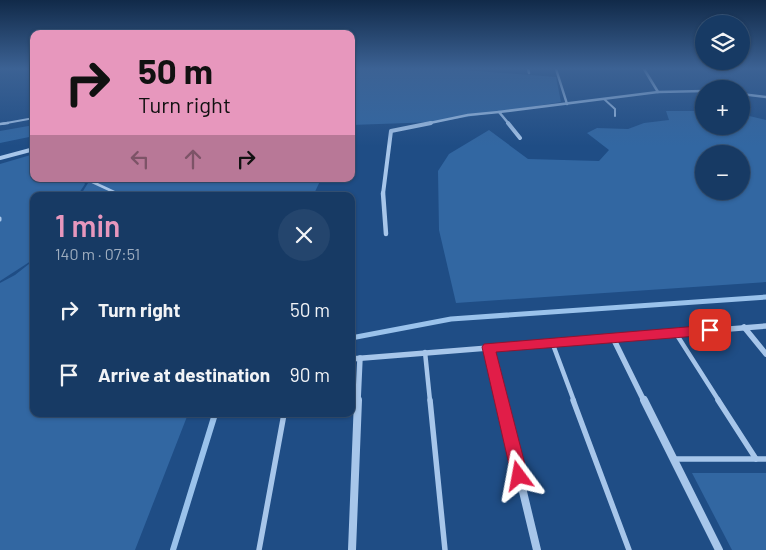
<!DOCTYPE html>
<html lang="en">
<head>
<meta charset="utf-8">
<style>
  body { margin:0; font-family:Barlow,sans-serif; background:#24456d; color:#f1f3f6; height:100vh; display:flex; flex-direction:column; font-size:19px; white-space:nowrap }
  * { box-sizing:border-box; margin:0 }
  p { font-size:16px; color:#9eadbf }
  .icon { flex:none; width:28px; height:28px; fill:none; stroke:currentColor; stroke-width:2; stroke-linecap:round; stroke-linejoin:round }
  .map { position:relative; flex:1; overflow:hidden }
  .panel { position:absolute; left:30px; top:192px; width:325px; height:225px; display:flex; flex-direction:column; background:#173a64; border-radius:10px; box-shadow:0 1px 4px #0004,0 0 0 1px #365478 }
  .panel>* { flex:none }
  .banner { position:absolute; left:30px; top:30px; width:325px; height:152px; border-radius:10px; box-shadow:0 1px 4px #0004,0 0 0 1px #365478; background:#e797bd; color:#111; overflow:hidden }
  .buttons { position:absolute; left:695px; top:15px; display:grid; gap:10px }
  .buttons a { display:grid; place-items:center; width:55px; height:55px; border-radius:50%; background:#173a64; box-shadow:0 1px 4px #0004,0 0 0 1px #365478; font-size:25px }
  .pin { position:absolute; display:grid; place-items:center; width:42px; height:42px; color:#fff; margin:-21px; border-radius:10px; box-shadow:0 2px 8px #0006 }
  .me { position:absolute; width:55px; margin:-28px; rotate:347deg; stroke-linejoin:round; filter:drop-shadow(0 0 4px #0008) }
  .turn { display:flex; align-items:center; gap:18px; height:105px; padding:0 25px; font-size:22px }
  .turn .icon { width:65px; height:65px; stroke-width:2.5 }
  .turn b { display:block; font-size:35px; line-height:42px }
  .lanes { display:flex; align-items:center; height:48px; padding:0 25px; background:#0003; justify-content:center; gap:25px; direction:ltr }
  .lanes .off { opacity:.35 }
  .round { display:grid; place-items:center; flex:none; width:52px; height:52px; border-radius:26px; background:#24456d }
  .overview { display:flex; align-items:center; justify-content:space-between; height:85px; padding:0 25px }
  h1 { font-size:30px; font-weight:600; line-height:38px; color:#e797bd }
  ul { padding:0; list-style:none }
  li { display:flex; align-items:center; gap:15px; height:65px; padding:0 25px }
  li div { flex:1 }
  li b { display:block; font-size:19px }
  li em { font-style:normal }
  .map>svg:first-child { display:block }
</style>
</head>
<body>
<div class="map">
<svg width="766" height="550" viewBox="0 0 766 550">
  <rect width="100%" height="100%" fill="#1f4d85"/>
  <!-- green -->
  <g fill="#3267a2" fill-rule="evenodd">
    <path d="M360 69H451L556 77 561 102 436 122 351 125V83Z"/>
    <path d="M666 111H704V126H741V114L766 120V282L456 303 439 230 438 171 449 154 489 130 528 159 599 161 609 150 587 133 597 128 628 129 644 123 669 120ZM704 154H741V191H704Z"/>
    <path d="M34 125V136L0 143V131Z"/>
    <path d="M34 154V179H82L85 184 77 196H34V259L0 281V164Z"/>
    <path d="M86 179H321L313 196H80L88 183Z"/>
    <path d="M34 260V414H188L135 550H0V283L15 275Z"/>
    <path d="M692 473H766V550H732Z"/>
  </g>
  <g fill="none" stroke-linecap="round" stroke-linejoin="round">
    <!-- stream-far1 -->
    <path stroke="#9ac2eb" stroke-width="5" d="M351 338 451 319 766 297"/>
    <!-- stream -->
    <path stroke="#9ac2eb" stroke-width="6" d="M173 550 215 414"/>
    <!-- service-far4 -->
    <g stroke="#a7c6ea" stroke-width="2">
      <path d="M604 99 615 109V116"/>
      <path d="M1 124 34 118"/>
    </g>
    <!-- service-far3 -->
    <g stroke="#a7c6ea" stroke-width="2.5">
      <path d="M0 124 8 123"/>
      <path d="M86 179 114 192"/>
    </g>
    <!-- service-far2 -->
    <path stroke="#a7c6ea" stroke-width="3" d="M0 218V220"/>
    <!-- service-far1 -->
    <g stroke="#a7c6ea" stroke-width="4.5">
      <path d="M675 332 719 401"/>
      <path d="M552 342 574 401"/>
      <path d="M425 352 430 401"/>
    </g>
    <!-- service -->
    <g stroke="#a7c6ea" stroke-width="5.5">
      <path d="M430 400 445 550"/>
      <path d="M573 400 629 550"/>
      <path d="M718 400 756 459"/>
      <path d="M673 459H766"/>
      <path d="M259 550 284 414"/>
    </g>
    <!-- minor-far4 -->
    <g stroke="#a7c6ea" stroke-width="2.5">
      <path d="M528 69 529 73"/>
      <path d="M556 69 567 104"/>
      <path d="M644 69 658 92"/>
      <path d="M741 94 766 97"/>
      <path d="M425 124 468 115 499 112"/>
      <path d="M509 124 499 112 658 92 704 91"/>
    </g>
    <!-- minor-far3 -->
    <g stroke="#a7c6ea" stroke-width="4">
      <path d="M508 123 520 138"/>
      <path d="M0 158 34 149"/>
      <path d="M383 194 391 131 431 123"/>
    </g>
    <!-- minor-far2 -->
    <path stroke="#a7c6ea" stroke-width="4.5" d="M383 193 386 234"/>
    <!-- minor-far1 -->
    <g stroke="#a7c6ea" stroke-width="5.5">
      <path d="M744 327 766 354"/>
      <path d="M613 338 644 401"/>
      <path d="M489 347 502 401"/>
      <path d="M351 359 766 326"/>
      <path d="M358 401 360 358"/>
    </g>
    <!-- minor -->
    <g stroke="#a7c6ea" stroke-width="8">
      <path d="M501 400 537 550"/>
      <path d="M644 400 719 550"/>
      <path d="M352 550 358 400"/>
    </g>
  </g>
  <!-- sky -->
  <linearGradient id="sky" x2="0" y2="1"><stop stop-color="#112a49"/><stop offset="0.47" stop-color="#3c6294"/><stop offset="1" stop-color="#3c6294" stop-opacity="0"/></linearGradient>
  <rect width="766" height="146" fill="url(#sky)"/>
  <!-- route -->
  <path fill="#e11d48" stroke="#92132f" d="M710 325 716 330 710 335 496 352 528 476 525 482 519 485 513 482 482 347 484 344Z"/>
</svg>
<div class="buttons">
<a><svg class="icon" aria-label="layers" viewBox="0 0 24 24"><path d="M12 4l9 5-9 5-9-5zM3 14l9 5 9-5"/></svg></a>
<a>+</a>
<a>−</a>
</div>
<div class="pin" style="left:710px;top:330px;background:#d93025"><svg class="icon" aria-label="arrive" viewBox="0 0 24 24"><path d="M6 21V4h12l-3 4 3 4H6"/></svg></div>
<svg class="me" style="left:519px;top:476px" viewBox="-20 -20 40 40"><path d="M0-17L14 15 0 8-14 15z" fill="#e11d48" stroke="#fff" stroke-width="4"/></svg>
<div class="banner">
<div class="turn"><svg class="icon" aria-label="right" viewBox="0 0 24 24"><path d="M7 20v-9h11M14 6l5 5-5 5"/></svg><div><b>50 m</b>Turn right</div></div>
<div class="lanes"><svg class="icon off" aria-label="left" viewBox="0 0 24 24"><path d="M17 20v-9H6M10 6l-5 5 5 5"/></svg><svg class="icon off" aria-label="ahead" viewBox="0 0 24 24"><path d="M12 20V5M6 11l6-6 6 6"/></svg><svg class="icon" aria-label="right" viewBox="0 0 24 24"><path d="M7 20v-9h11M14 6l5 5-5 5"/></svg></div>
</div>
<section class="panel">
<div class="overview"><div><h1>1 min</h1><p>140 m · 07:51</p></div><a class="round"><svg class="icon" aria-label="close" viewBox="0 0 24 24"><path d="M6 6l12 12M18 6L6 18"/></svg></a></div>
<ul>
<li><svg class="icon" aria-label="right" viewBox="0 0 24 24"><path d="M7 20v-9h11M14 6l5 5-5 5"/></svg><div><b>Turn right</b></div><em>50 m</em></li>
<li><svg class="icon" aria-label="arrive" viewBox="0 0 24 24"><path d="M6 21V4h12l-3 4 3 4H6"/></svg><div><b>Arrive at destination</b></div><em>90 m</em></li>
</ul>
</section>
</div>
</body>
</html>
